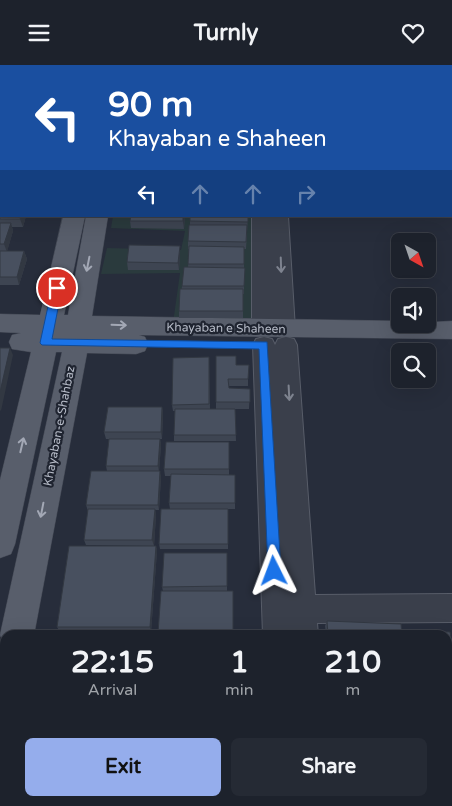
<!DOCTYPE html>
<html lang="en">
<head>
<meta charset="utf-8">
<style>
  body { margin:0; font-family:"Varela Round",sans-serif; background:#252a34; color:#f1f3f6; height:100vh; display:flex; flex-direction:column; font-size:19px; white-space:nowrap }
  * { box-sizing:border-box; margin:0 }
  p { font-size:16px; color:#a0a4a9 }
  .icon { flex:none; width:28px; height:28px; fill:none; stroke:currentColor; stroke-width:2; stroke-linecap:round; stroke-linejoin:round }
  .map { position:relative; flex:1; overflow:hidden }
  .side { position:absolute; left:0px; top:565px; width:452px; height:176px; display:flex; flex-direction:column; background:#1d222c; border-radius:15px 15px 0 0; box-shadow:0 5px 20px #0002,0 0 0 1px #3b3f48 }
  .side>* { flex:none }
  .hud { position:absolute; left:0px; top:0px; width:452px; height:152px; box-shadow:0 5px 20px #0002,0 0 0 1px #3b3f48; background:#1a4fa0; color:#fff; overflow:hidden }
  .needle { width:32px; rotate:140deg }
  .fabs { position:absolute; left:391px; top:168px; display:grid; gap:10px }
  .fabs a { display:grid; place-items:center; width:45px; height:45px; border-radius:8px; background:#1d222c; box-shadow:0 5px 20px #0002,0 0 0 1px #3b3f48; font-size:25px }
  .pin { position:absolute; display:grid; place-items:center; width:42px; height:42px; color:#fff; margin:-21px; border:2px solid #fff; border-radius:50%; box-shadow:0 1px 5px #0007 }
  .me { position:absolute; width:55px; margin:-28px; rotate:357deg; stroke-linejoin:round; filter:drop-shadow(0 0 4px #0008) }
  .turn { display:flex; align-items:center; gap:18px; height:105px; padding:0 25px; font-size:22px }
  .turn .icon { width:65px; height:65px; stroke-width:2.5 }
  .turn b { display:block; font-size:35px; line-height:42px }
  .lanes { display:flex; align-items:center; height:48px; padding:0 25px; background:#0003; justify-content:center; gap:25px; direction:ltr }
  .lanes .off { opacity:.35 }
  .eta { display:flex; justify-content:space-evenly; align-items:center; height:85px; text-align:center }
  .eta b { font-size:30px; font-weight:800; line-height:35px }
  .button { display:flex; gap:10px; margin-top:auto; padding:10px 25px }
  .button a { flex:1; height:58px; border-radius:8px; background:#95adec; color:#111; font-size:20px; font-weight:800; line-height:58px; text-align:center }
  .button a+a { background:#252a34; color:#f1f3f6 }
  header { display:flex; justify-content:space-between; align-items:center; height:65px; padding:0 25px; background:#1d222c; font-size:22px; font-weight:800 }
  .map>svg:first-child { display:block }
</style>
</head>
<body>
<header><svg class="icon" aria-label="menu" viewBox="0 0 24 24"><path d="M4 6h16M4 12h16M4 18h16"/></svg>Turnly<svg class="icon" aria-label="heart" viewBox="0 0 24 24"><path d="M12 20l-8-8c-3-5 5-10 8-4 3-6 11-1 8 4z"/></svg></header>
<div class="map">
<svg width="452" height="741" viewBox="0 0 452 741">
  <rect width="100%" height="100%" fill="#272d3b"/>
  <!-- green -->
  <path fill="#2a3a3d" d="M113 151H254L257 261 173 258 180 208 101 209 107 183 181 185 185 166 111 163Z"/>
  <g fill="none" stroke-linecap="round" stroke-linejoin="round">
    <!-- minor casing -->
    <g stroke="#585d69" stroke-width="2">
      <g id="minor">
        <rect x="266" y="0" width="14" height="1"/>
        <rect x="451" y="103" width="1" height="10"/>
        <path d="M252 151H288L295 264 292 270 284 272 276 270 274 264 271 270 263 272 255 270 252 264Z"/>
        <path d="M264 272 272 274 275 280 278 342 275 280 278 274 286 272 294 274 297 280 315 530 452 529V557L317 558 318 570H263L253 280 256 274Z"/>
        <path d="M265 736H326L327 741H265Z"/>
      </g>
    </g>
    <!-- major casing -->
    <g stroke="#434854" stroke-width="1">
      <g id="major">
        <path d="M99 0H117V1H100Z"/>
        <path d="M63 151H85L64 250H68L86 151H108L92 251 400 256V259L452 256V274L139 270 145 272 148 279 145 286 136 289 87 288 34 570H5V581L0 570 62 287H56L15 479 11 489 0 493V415L31 287 12 284 9 277 12 270 21 268 0 267V249L40 250Z"/>
        <path d="M5 612V670L0 672V614Z"/>
      </g>
    </g>
    <!-- minor -->
    <use href="#minor" fill="#3a3f4b" fill-rule="evenodd"/>
    <!-- major -->
    <use href="#major" fill="#585e6b" fill-rule="evenodd"/>
  </g>
  <!-- wall -->
  <g fill="#3e4552">
    <rect x="198" y="0" width="41" height="1"/>
    <path d="M1 31V151H26L23 162H12L13 166 7 186H24L27 194 19 220H0V34Z"/>
    <path d="M131 151H185L184 164 131 163 130 156Z"/>
    <path d="M190 151H248L246 184H244V229H243V253H179V246L182 221 188 203 189 184H188V176L190 160Z"/>
    <path d="M180 181V188L179 205H128L127 197Z"/>
    <path d="M216 291 236 300 248 314V321H229V323L250 324 249 344H216Z"/>
    <path d="M209 292 210 344H235L236 376H174V370L175 346H173L172 340Z"/>
    <path d="M162 342 163 349 162 374H106L104 367Z"/>
    <path d="M160 374 161 380 159 406 161 412 159 445H155L156 450 154 481 86 480 84 475 88 446 86 440 107 406 106 401Z"/>
    <path d="M229 377V410L235 438V444H228V484H160L159 479 170 444 169 438 171 411H165L164 404Z"/>
    <path d="M156 481 157 486 151 567H60L57 562Z"/>
    <path d="M227 488V526H163L162 522Z"/>
    <path d="M233 526V570H159L158 568Z"/>
    <path d="M327 556 402 570H326L325 561Z"/>
    <path d="M413 566 450 567 452 581V656H448V570H409Z"/>
    <path d="M226 736V741H143L141 740Z"/>
    <rect x="320" y="736" width="102" height="5"/>
    <path d="M431 736H448L452 741H431Z"/>
  </g>
  <!-- shaded-wall -->
  <g fill="#323842">
    <path d="M1 4V18L0 21V7Z"/>
    <path d="M21 151H26L23 162 20 154Z"/>
    <path d="M183 151H185L184 164 183 156Z"/>
    <path d="M11 158 13 166 7 187 4 179Z"/>
    <path d="M180 181V188L179 205 178 198Z"/>
    <path d="M24 186 27 194 19 220 17 212Z"/>
    <path d="M10 283 13 290 1 346 0 345V327Z"/>
    <path d="M162 342 163 349 162 374 161 367Z"/>
    <path d="M160 374 161 380 159 407 158 401Z"/>
    <path d="M160 406 161 412 159 445 158 440Z"/>
    <path d="M155 444 156 450 154 481 152 475Z"/>
    <path d="M156 481 157 486 151 567 150 562Z"/>
    <path d="M123 736H125L124 741H122Z"/>
  </g>
  <!-- building -->
  <g fill="#48505f" stroke="#323842">
    <path d="M0 0H3V1H1L0 7Z"/>
    <path d="M11 0H61L60 1H11Z"/>
    <rect x="146" y="0" width="46" height="1"/>
    <rect x="0" y="39" width="1" height="41"/>
    <rect x="0" y="85" width="1" height="19"/>
    <rect x="0" y="106" width="1" height="19"/>
    <path d="M0 129H1V151H21L20 154H0Z"/>
    <path d="M131 151H183V156H130Z"/>
    <path d="M190 151H248V157L190 156Z"/>
    <path d="M0 158H11L4 179H0Z"/>
    <path d="M189 160H247L246 177 188 176Z"/>
    <path d="M129 180 180 181 178 198 127 197Z"/>
    <path d="M189 181 244 182V199H188Z"/>
    <path d="M0 186H24L17 212H0Z"/>
    <path d="M184 202 245 203 244 221H182Z"/>
    <path d="M180 224H243V246H179Z"/>
    <path d="M0 283H10L0 327Z"/>
    <path d="M216 291H236V300H249L248 314H228L229 323 250 324V337H216Z"/>
    <path d="M209 292V339L172 340 173 293Z"/>
    <path d="M108 342H162L161 367H104Z"/>
    <path d="M175 344H235L236 370H174Z"/>
    <path d="M109 374H160L158 401H106Z"/>
    <path d="M166 377H229V404H164Z"/>
    <path d="M91 406H160L158 440H86Z"/>
    <path d="M171 409 235 410V438H169Z"/>
    <path d="M88 444H155L152 475H84Z"/>
    <path d="M161 444H228V479H159Z"/>
    <path d="M69 481H156L150 562H57Z"/>
    <path d="M164 488H227V521L162 522Z"/>
    <path d="M161 526H233V568H158Z"/>
    <path d="M327 556 401 559 402 570H328Z"/>
    <path d="M413 566 450 567 452 581V654L448 653V570H413Z"/>
    <path d="M448 667H452V741H436L435 736H448Z"/>
    <path d="M38 736H123L122 741H37Z"/>
    <path d="M142 736H226V741L141 740Z"/>
    <rect x="322" y="736" width="100" height="5"/>
  </g>
  <!-- one-way arrows -->
  <defs><path id="oneway-shaft" d="M-6 0H5M1.5-3L5.5 0L1.5 3" fill="none" stroke-width="1.6" stroke-linecap="round" stroke-linejoin="round" transform="scale(1.25)"/></defs>
  <g stroke="#a3a8b5">
    <use href="#oneway-shaft" transform="translate(88 199) rotate(101)"/>
    <use href="#oneway-shaft" transform="translate(119 260) rotate(2)"/>
    <use href="#oneway-shaft" transform="translate(22 380) rotate(-77)"/>
    <use href="#oneway-shaft" transform="translate(42 445) rotate(101)"/>
  </g>
  <g stroke="#7e838f">
    <use href="#oneway-shaft" transform="translate(281 200) rotate(88)"/>
    <use href="#oneway-shaft" transform="translate(289 328) rotate(87)"/>
  </g>
  <!-- route -->
  <path fill="#1a73e8" stroke="#114b97" d="M57 219 62 223 52 274 267 277 281 506 279 511 274 512 270 511 268 506 259 284 42 280 40 278 52 223Z"/>
  <g text-anchor="middle" dominant-baseline="central" stroke-width="4.5" stroke-linejoin="round" paint-order="stroke">
    <!-- street labels -->
    <g font-size="12" fill="#b6bbc7" stroke="#1f2430">
      <text transform="translate(226 263) rotate(1)">Khayaban e Shaheen</text>
      <text transform="translate(59 361) rotate(-79)">Khayaban-e-Shahbaz</text>
    </g>
  </g>
</svg>
<div class="fabs">
<a><svg class="needle" viewBox="-14 -14 28 28"><path d="M0-13l5 13h-10z" fill="#e53935"/><path d="M0 13l5-13h-10z" fill="#a0a4a9"/></svg></a>
<a><svg class="icon" aria-label="sound" viewBox="0 0 24 24"><path d="M4 9h4l5-4v14l-5-4H4zM17 9q2 3 0 6"/></svg></a>
<a><svg class="icon" aria-label="search" viewBox="0 0 24 24"><circle cx="10" cy="10" r="6"/><path d="M15 15l6 6"/></svg></a>
</div>
<div class="pin" style="left:57px;top:223px;background:#d93025"><svg class="icon" aria-label="arrive" viewBox="0 0 24 24"><path d="M6 21V4h12l-3 4 3 4H6"/></svg></div>
<svg class="me" style="left:274px;top:506px" viewBox="-20 -20 40 40"><path d="M0-17L14 15 0 8-14 15z" fill="#1a73e8" stroke="#fff" stroke-width="4"/></svg>
<div class="hud">
<div class="turn"><svg class="icon" aria-label="left" viewBox="0 0 24 24"><path d="M17 20v-9H6M10 6l-5 5 5 5"/></svg><div><b>90 m</b>Khayaban e Shaheen</div></div>
<div class="lanes"><svg class="icon" aria-label="left" viewBox="0 0 24 24"><path d="M17 20v-9H6M10 6l-5 5 5 5"/></svg><svg class="icon off" aria-label="ahead" viewBox="0 0 24 24"><path d="M12 20V5M6 11l6-6 6 6"/></svg><svg class="icon off" aria-label="ahead" viewBox="0 0 24 24"><path d="M12 20V5M6 11l6-6 6 6"/></svg><svg class="icon off" aria-label="right" viewBox="0 0 24 24"><path d="M7 20v-9h11M14 6l5 5-5 5"/></svg></div>
</div>
<section class="side">
<div class="eta">
<div><b>22:15</b><p>Arrival</p></div>
<div><b>1</b><p>min</p></div>
<div><b>210</b><p>m</p></div>
</div>
<div class="button"><a>Exit</a><a>Share</a></div>
</section>
</div>
</body>
</html>
